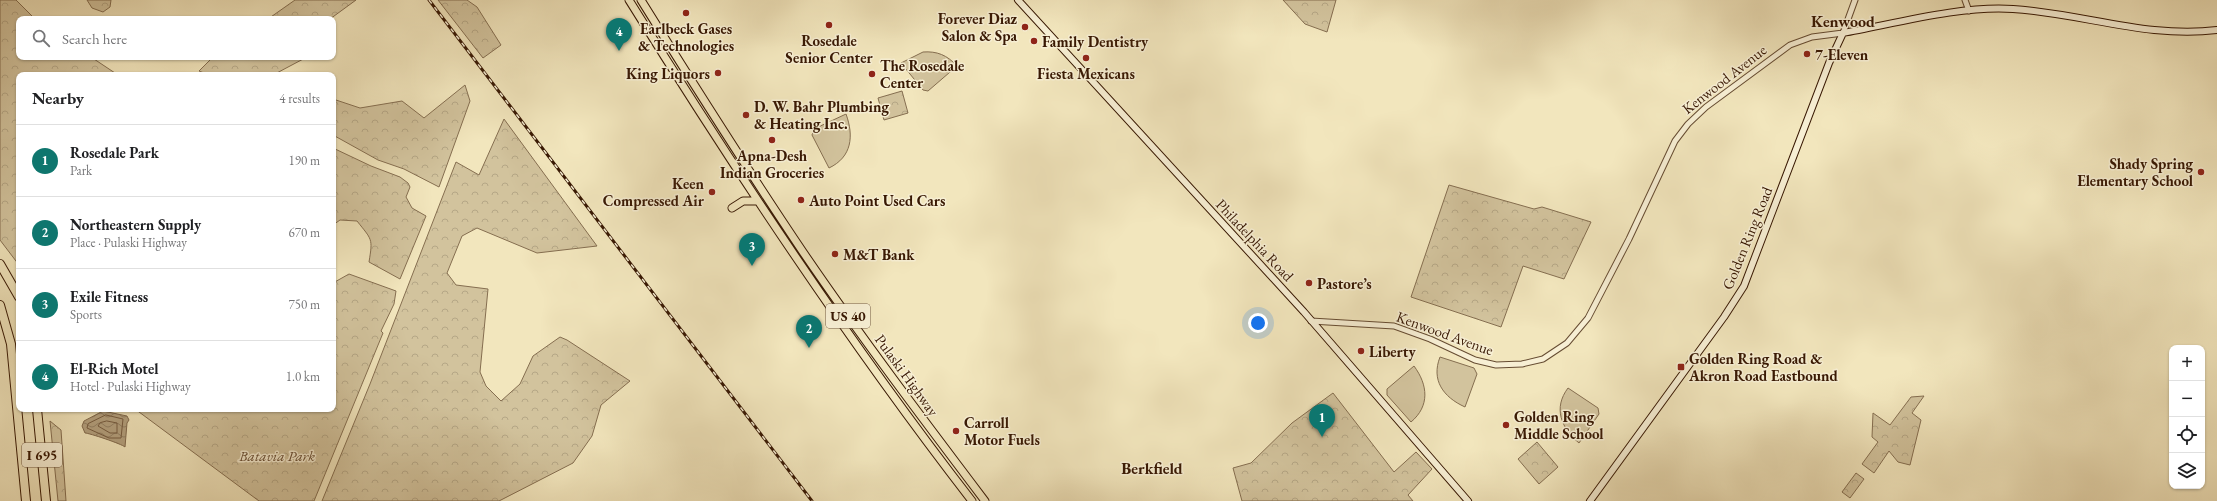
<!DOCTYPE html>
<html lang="en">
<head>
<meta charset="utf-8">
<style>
  :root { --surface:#fff; --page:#f6f6f6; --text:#202124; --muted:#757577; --line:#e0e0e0; --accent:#0f766e }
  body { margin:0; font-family:"EB Garamond",serif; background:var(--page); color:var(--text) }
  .controls { position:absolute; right:12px; bottom:12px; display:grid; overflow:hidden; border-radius:8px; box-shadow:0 1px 3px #0004 }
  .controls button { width:36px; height:36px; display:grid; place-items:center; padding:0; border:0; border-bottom:1px solid var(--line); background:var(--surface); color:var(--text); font:20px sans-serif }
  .you { position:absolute; left:1258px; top:323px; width:14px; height:14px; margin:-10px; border:3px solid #fff; border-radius:50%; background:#1a73e8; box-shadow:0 0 0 6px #1a73e833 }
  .badge { display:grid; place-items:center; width:26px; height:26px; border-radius:50%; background:var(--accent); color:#fff; font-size:13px; font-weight:700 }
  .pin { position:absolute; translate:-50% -33px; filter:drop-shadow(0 1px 2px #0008) }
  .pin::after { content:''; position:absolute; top:21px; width:14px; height:12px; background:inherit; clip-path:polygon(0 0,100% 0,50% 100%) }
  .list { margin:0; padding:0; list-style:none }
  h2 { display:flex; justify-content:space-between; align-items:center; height:52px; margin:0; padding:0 16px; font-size:17px }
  h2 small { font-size:13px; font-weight:400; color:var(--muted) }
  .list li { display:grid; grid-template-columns:26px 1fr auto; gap:12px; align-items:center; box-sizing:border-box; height:72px; padding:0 16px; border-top:1px solid var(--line) }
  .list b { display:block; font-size:15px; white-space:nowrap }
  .list p { margin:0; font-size:13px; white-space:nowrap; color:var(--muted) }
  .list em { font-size:13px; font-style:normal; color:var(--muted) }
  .icon { flex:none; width:22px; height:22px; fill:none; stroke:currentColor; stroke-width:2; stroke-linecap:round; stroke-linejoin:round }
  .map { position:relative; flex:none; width:2217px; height:501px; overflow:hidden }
  .search { position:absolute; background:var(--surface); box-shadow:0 1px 3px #0004; left:16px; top:16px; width:320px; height:44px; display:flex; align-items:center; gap:10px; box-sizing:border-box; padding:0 14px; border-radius:8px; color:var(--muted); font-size:15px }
  .panel { position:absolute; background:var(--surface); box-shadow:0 1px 3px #0004; left:16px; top:72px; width:320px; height:340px; border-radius:8px }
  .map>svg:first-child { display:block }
</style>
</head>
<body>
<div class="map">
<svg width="2217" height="501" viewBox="0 0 2217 501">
  <defs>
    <pattern id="forest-crowns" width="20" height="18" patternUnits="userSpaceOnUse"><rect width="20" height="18" fill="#d2c39d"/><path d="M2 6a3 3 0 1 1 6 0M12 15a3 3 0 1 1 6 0" fill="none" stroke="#b5a786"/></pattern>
    <pattern id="water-waves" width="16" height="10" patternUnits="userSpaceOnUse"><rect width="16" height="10" fill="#b3a07e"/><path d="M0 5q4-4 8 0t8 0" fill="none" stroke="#938165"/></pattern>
  </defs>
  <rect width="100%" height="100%" fill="#f2e6bd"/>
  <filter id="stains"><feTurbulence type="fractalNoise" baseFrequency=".005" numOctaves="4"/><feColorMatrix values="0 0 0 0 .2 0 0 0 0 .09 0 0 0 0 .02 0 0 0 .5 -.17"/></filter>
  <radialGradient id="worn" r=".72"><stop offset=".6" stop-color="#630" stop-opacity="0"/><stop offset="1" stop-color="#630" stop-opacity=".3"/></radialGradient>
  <!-- forest -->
  <path fill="url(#forest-crowns)" stroke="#856e50" d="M0,0H16L35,19H19V57H91L118,75H19V265L0,240Z
    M87,0H111L110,7L103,12L92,8Z
    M295,0H356L330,19H268Z
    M438,0H467L477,7L501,45L483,58Z
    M1283,0H1336L1327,32L1305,24Z
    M213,57H307L273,75H209L199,71Z
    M465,85L470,101L439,187L404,169L378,160L333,135V99L360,108L402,101L424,118Z
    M902,91L908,113L884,120L878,98Z
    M504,119L597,246L537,253L477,228L462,236L447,273L456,285L488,289L480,372L486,386L501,401L520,384L533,356L560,337L567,340L630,381L601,405L592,436L573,463L499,501H322L370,384L456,162L479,175Z
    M333,148L371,166L400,177L408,183L410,187L406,197L412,208L426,216L400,279L369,262C373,238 372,240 357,221L340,220L333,225Z
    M1449,185L1534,209L1542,207L1591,222L1564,279L1523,266L1501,327L1411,297Z
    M349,274L396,291L394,304L381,331L383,333L314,501H259L135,409H333V283Z
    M1333,393L1394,472L1416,452L1432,469L1408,495L1413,501H1242L1233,468L1251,463L1292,423Z
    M1924,396L1912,413L1921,420L1910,465L1898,462L1889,451L1874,473L1862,464L1878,442L1872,437L1873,413L1890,425L1911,397Z
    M50,421L61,430L66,501H58Z
    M1537,442L1558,467L1539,484L1518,459Z
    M1856,473L1864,479L1850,498L1842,492Z"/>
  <!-- pitch -->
  <path fill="#d2c39d" stroke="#856e50" d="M923,52C937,51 947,55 957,66L928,91L923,90L901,63Z
    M846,114C854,136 852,157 829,168L812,135L814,129Z
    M1440,357L1474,368L1477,374L1465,407C1443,397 1431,380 1440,357Z
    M1414,366C1428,385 1430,406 1411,422L1387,395V389Z
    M1568,388L1598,408L1599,414L1579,443C1561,428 1553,408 1568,388Z"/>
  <!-- water -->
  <path fill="url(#water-waves)" stroke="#826a4d" d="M103,411L127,416L129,420L127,423L125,447C122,444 89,433 85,433L82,426L84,421Z"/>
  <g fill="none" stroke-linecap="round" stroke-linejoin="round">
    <!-- shore -->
    <path stroke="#765c40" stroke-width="1" d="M106,415L123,419L121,438H109L87,428L88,424Z
      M107,421L117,423V433H110L98,426L100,423Z"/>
    <defs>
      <path id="tertiary" d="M1965,0L1969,11
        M1311,321L1394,326L1430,339L1475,360L1496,365L1522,364L1543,359L1567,343L1588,318L1629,239L1675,141L1688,124L1706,107L1790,45L1812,37L1843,33L1855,0"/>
      <path id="secondary" d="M1018,0L1304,312L1468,501
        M1590,501L1724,317L1744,286L1829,63L1843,33C1893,24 1963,5 2013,9C2081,13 2149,39 2217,30"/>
      <path id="trunk" d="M629,0C736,172 848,341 972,501
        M641,0C694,85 747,169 803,252C861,337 923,419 985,501
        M732,208L743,201H757"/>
      <path id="motorway" d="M0,264L19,297
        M0,305L11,344L26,501
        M37,409L46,501"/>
    </defs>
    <!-- tertiary casing -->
    <use href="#tertiary" stroke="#664c32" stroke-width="7"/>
    <!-- secondary casing -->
    <use href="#secondary" stroke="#381803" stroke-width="8"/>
    <!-- trunk casing -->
    <use href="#trunk" stroke="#381803" stroke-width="9"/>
    <!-- motorway casing -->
    <use href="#motorway" stroke="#381803" stroke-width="10"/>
    <!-- tertiary -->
    <use href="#tertiary" stroke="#f7efd4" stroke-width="5"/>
    <!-- secondary -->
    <use href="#secondary" stroke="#f7efd4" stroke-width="6"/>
    <!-- trunk -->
    <use href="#trunk" stroke="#f2e6bd" stroke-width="7"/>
    <!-- motorway -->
    <use href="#motorway" stroke="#f2e6bd" stroke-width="8"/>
    <defs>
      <path id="rail" d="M429,0L812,501"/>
    </defs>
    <!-- rail casing -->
    <use href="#rail" stroke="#381803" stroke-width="3"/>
    <!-- rail -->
    <use href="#rail" stroke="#f7efd4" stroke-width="1.5" stroke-dasharray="4.5" stroke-linecap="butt"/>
  </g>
  <!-- markers -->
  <g fill="#8f2418" stroke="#f7efd4" stroke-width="1.5">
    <circle cx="686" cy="13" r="4"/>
    <circle cx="829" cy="25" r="4"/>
    <circle cx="1025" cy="27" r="4"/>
    <circle cx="1034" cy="41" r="4"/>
    <circle cx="1807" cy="54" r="4"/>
    <circle cx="1086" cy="58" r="4"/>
    <circle cx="718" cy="73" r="4"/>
    <circle cx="872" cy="74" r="4"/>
    <circle cx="746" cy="115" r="4"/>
    <circle cx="772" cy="140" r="4"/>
    <circle cx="2201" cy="172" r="4"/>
    <circle cx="712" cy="192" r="4"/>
    <circle cx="801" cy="200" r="4"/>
    <circle cx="835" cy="254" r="4"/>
    <circle cx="1309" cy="283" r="4"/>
    <circle cx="1361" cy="351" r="4"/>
    <rect x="1677" y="363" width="8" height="8" rx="2"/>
    <circle cx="1506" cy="425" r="4"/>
    <circle cx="956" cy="431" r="4"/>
  </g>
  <g text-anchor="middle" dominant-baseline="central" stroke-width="3" stroke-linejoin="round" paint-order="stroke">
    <!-- shield labels -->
    <g fill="#f7efd4" stroke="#715842" stroke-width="1">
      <rect x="826" y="304" width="44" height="24" rx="3"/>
      <rect x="22" y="443" width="40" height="24" rx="3"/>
    </g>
    <g font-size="14" font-weight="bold" fill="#381803">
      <text x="848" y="316">US 40</text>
      <text x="42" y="455">I 695</text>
    </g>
    <!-- poi labels -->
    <g font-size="15" font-weight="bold" fill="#381803" stroke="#f7efd4" text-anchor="start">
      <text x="1017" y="18" text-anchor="end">Forever Diaz<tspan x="1017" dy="17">Salon &amp; Spa</tspan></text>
      <text x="686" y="28" text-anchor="middle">Earlbeck Gases<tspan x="686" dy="17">&amp; Technologies</tspan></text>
      <text x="829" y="40" text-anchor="middle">Rosedale<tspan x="829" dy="17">Senior Center</tspan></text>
      <text x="1042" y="41">Family Dentistry</text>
      <text x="1815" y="54">7-Eleven</text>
      <text x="880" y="65">The Rosedale<tspan x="880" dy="17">Center</tspan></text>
      <text x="710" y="73" text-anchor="end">King Liquors</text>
      <text x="1086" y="73" text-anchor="middle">Fiesta Mexicans</text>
      <text x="754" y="106">D. W. Bahr Plumbing<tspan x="754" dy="17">&amp; Heating Inc.</tspan></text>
      <text x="772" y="155" text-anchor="middle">Apna-Desh<tspan x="772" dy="17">Indian Groceries</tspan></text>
      <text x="2193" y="163" text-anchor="end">Shady Spring<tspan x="2193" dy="17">Elementary School</tspan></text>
      <text x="704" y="183" text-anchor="end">Keen<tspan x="704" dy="17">Compressed Air</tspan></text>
      <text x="809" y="200">Auto Point Used Cars</text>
      <text x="843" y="254">M&amp;T Bank</text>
      <text x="1317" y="283">Pastore’s</text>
      <text x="1369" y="351">Liberty</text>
      <text x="1689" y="358">Golden Ring Road &amp;<tspan x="1689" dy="17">Akron Road Eastbound</tspan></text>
      <text x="1514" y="416">Golden Ring<tspan x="1514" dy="17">Middle School</tspan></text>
      <text x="964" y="422">Carroll<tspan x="964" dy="17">Motor Fuels</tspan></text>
    </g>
    <!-- street labels -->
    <g font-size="15" fill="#381803" stroke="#f7efd4">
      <text transform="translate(1724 79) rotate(-38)">Kenwood Avenue</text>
      <text transform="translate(1747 238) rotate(-68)">Golden Ring Road</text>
      <text transform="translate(1255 240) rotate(47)">Philadelphia Road</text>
      <text transform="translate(1445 333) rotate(20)">Kenwood Avenue</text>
      <text transform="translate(907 375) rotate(54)">Pulaski Highway</text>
    </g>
    <!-- park labels -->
    <g font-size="15" font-style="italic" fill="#664b31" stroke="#f7efd4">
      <text x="277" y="455">Batavia Park</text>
    </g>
    <!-- neighbourhood labels -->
    <g font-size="16" font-weight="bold" fill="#381803" stroke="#f7efd4">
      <text x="1843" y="21">Kenwood</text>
      <text x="1152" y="468">Berkfield</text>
    </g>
  </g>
  <rect width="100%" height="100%" filter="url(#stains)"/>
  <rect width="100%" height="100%" fill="url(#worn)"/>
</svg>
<div class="controls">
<button>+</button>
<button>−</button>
<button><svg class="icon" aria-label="locate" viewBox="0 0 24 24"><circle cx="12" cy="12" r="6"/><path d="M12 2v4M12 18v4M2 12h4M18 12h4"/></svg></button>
<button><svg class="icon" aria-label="layers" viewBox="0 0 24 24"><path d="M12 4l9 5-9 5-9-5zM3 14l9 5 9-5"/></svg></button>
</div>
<div class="you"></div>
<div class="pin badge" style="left:1322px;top:437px">1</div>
<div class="pin badge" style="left:809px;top:348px">2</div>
<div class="pin badge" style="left:752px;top:266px">3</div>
<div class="pin badge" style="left:619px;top:51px">4</div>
<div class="search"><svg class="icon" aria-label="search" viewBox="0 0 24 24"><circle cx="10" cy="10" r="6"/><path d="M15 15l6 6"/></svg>Search here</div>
<section class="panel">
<h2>Nearby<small>4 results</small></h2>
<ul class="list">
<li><span class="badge">1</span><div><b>Rosedale Park</b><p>Park</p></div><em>190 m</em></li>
<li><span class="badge">2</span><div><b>Northeastern Supply</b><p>Place · Pulaski Highway</p></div><em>670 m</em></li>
<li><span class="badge">3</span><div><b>Exile Fitness</b><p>Sports</p></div><em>750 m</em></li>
<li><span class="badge">4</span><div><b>El-Rich Motel</b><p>Hotel · Pulaski Highway</p></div><em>1.0 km</em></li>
</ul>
</section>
</div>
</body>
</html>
